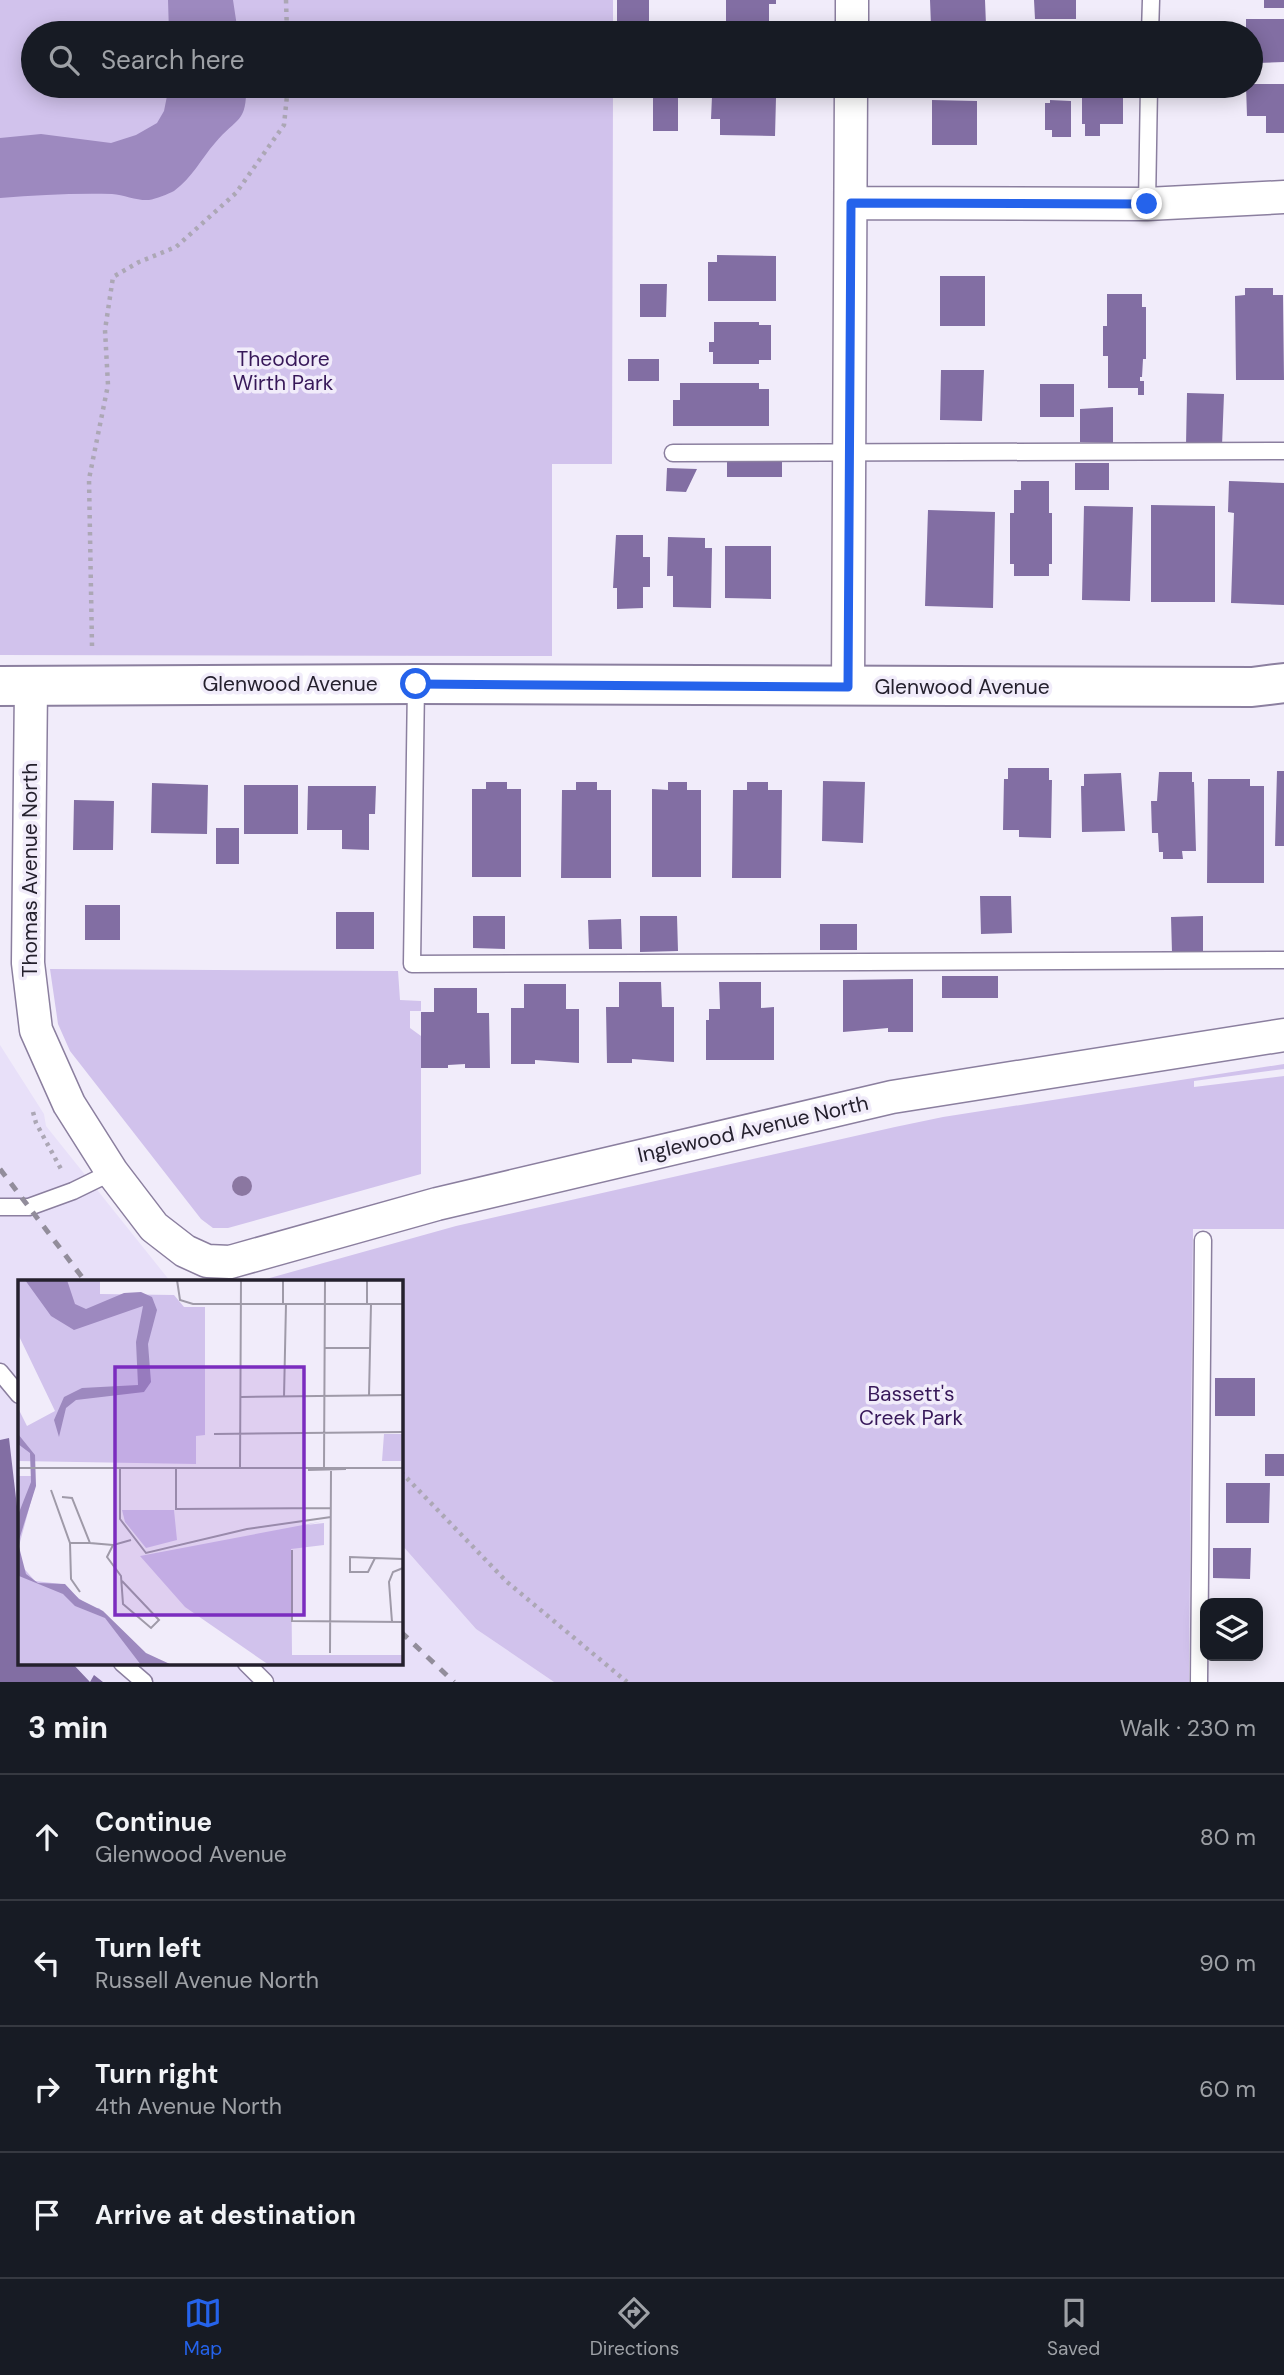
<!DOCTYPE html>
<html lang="en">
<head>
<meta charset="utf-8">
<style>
  :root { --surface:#171b24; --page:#20242c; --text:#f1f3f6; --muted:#9ea1a6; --line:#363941; --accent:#2563eb }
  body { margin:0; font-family:"DM Sans",sans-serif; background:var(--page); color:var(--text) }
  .controls { position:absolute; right:21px; bottom:21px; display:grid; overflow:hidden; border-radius:14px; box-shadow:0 4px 18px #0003 }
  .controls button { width:63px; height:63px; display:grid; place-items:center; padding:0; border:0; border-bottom:2px solid var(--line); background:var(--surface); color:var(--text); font:35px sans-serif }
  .stop { position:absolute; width:21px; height:21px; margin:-16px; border:5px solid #2563eb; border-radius:50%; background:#fff }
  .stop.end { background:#2563eb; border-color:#fff; box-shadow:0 2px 7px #0008 }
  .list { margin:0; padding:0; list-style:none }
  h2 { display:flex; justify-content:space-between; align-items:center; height:91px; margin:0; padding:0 28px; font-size:30px }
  h2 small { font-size:23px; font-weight:400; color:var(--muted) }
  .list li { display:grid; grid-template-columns:46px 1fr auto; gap:21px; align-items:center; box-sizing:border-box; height:126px; padding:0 28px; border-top:2px solid var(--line) }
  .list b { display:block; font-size:26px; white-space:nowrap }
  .list p { margin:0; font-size:23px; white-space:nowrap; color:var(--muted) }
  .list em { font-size:23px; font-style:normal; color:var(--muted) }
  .icon { flex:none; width:38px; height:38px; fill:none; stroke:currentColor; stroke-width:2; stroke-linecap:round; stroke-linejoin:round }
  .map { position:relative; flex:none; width:1284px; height:1682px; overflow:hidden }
  .search { position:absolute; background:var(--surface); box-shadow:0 4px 18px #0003; left:21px; right:21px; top:21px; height:77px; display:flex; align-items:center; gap:18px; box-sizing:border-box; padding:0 24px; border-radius:38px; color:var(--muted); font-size:26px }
  .sheet { height:595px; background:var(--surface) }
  nav { display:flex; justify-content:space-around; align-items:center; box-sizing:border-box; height:98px; border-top:2px solid var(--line); background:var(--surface); font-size:19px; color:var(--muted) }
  nav a { display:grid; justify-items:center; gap:4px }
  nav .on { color:var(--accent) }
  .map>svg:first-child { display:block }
</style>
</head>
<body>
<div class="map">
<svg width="1284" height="1682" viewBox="0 0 1284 1682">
  <rect width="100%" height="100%" fill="#f1ecfa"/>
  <!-- built -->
  <path fill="#e8e0f9" d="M0,1045L44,1114L46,1126L170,1281H19V1663H401V1544L476,1629L554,1682H0Z"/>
  <!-- green -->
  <path fill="#d1c2ec" d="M0,0H613V33H33V86H613L612,464H552V656L0,655Z
    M50,969L398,971L400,1000L421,1001V1011H410V1028L421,1036V1174L228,1228H213L201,1219L70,1051L58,1024Z
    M1284,1064V1069L1194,1081V1087L1284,1076V1229H1193L1189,1682H554L476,1629L401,1544V1281H259L456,1226L895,1127L943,1117Z"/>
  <!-- water -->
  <path fill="#9d89bf" d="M168,0H233L238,33H169Z
    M169,86H246C247,123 237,117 215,143C201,159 192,178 174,191C168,194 156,199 149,200C138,201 124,195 112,194C74,193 38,195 0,198V138L41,134L111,143L136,135L157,123L164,111Z"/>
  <!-- building -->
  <path fill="#826ea3" d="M617,0H649V29L617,28Z
    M726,0H776V4H769V23H726Z
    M930,0H985L986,25L931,26Z
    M1034,0H1076V19H1035Z
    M1264,0H1284V8H1264Z
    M1246,19H1284V62L1257,63V57H1251V33H1246Z
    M1172,22H1202V33H1172Z
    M1251,84H1284V133H1266V116H1247L1246,86Z
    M1004,86H1049V96H1007V90H1004Z
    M1082,86H1123V124H1100V136H1085V124H1082Z
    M712,96L776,98L775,136L720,135V119H711Z
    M653,98H678V131H653Z
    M932,100L977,101V145H932Z
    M1050,100L1071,101V137H1052V130H1045V103H1050Z
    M717,255L776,256V301H708V262H717Z
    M940,276H985V326H940Z
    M640,284H667L666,317H640Z
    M1245,288H1273V295H1283L1284,380H1236L1235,296L1245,295Z
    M1107,294H1142V307H1146V359H1143L1142,377H1140V381H1144V395H1138V388H1108V356H1103V326H1107Z
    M714,322H759V325H771V360H759V364H713V352H709V342H714Z
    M628,359H659V381H628Z
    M941,370H984L982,421L940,420Z
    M680,383H759V389H769V426H673V400H680Z
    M1040,384H1074V417H1040Z
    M1187,393L1224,394L1222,446L1186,445Z
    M1113,407V443L1080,442V409Z
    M727,461H782V477H727Z
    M1075,463H1109V490H1075Z
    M667,468L697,469L686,492L666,491Z
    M1021,481H1049V513H1052V564H1049V576H1014V564H1010V513H1014V490H1021Z
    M1229,481L1284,483V605L1231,603L1234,513L1228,512Z
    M1151,505L1215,506V602H1151Z
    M1084,506L1133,507L1130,601L1082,600Z
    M928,510L995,512L993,608L925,606Z
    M616,535H643V557H650V587H643V608L617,609V588H613Z
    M668,537L705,538V548H712L711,608L673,607V576H667Z
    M725,546H771V599L725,598Z
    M1008,768H1049V780H1052L1051,838L1019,837V830H1003L1004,779H1008Z
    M1277,771H1284V846H1275Z
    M1159,772H1192V782H1194L1196,851H1182L1183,859H1163V852H1159L1158,833H1152L1151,801H1157Z
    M1121,773L1125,831L1082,832L1081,786H1084V774Z
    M1208,779H1250V786H1264V883H1207Z
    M823,781L865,782L863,843L822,841Z
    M486,782H507V789H521V877H472V789H486Z
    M576,782H597V790H611V878H561L562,790H576Z
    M668,782H687V790H701V877H652V789L668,790Z
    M747,782H768V790H782L781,878H732L733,790H747Z
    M152,783L208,785L207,834L151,833Z
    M244,785H298V834H244Z
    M308,786H376L375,814H369V850L342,849V830H307Z
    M74,800L114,801L113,850H73Z
    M216,828H239V864H216Z
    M980,896H1011L1012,933L981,934Z
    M85,905H120V940H85Z
    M336,912H374V949H336Z
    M473,916H505V949L473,948Z
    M640,916H677L678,951L640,952Z
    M1203,916V952L1172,953L1171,917Z
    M621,919L622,949H589L588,920Z
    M820,924H857V950H820Z
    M942,976H998V998H942Z
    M913,979V1032H888V1028L843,1032V980Z
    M619,982H661L662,1007H674V1062L632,1059V1063H607L606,1007H619Z
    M719,982H761V1008L774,1007V1060H706V1020H709V1009H720Z
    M524,984H566V1009H579V1063L535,1060V1064H511V1008H524Z
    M434,988H477V1013H489L490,1068H465V1064L448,1065V1068H421V1012H434Z
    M1215,1378H1255V1416H1215Z
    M9,1438L19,1524V1663H72L90,1682L94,1675L103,1682H0V1440Z
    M1265,1454H1284V1476H1265Z
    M1226,1483H1270L1269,1523H1226Z
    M1213,1548H1251L1250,1579L1213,1578Z"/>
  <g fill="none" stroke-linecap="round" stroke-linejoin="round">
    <defs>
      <path id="service" d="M1150,33L1151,0
        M1147,204L1149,86
        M673,453L1284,451
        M416,684L412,964L1284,960
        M0,1207H29L73,1191L112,1172
        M0,1372L19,1395
        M122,1663L144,1682
        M246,1663L265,1682
        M1199,1682L1203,1240"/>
      <path id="minor" d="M852,33V0
        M851,203L1147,204L1284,197
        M31,686L28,963L36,1030L69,1104L112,1172L154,1227L185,1251L207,1261L230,1262L437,1204L892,1097L1284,1035
        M848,687L851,86"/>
      <path id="tertiary" d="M0,686L416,684L1252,687L1284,683"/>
    </defs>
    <!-- service casing -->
    <use href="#service" stroke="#8b7f9f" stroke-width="19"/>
    <!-- minor casing -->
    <use href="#minor" stroke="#8b7f9f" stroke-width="35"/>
    <!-- tertiary casing -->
    <use href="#tertiary" stroke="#8b7f9f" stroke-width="42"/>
    <!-- path -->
    <path stroke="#aca7b5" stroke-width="4.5" stroke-dasharray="3.5 5" stroke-linecap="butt" d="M286,0L287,33
      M92,646L89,479L108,385L105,330L113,277L139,262L176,247L236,193L284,125L288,86
      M33,1112L36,1123L61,1169
      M401,1472L507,1582L627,1682"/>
    <!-- service -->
    <use href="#service" stroke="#fff" stroke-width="16"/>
    <!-- minor -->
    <use href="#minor" stroke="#fff" stroke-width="32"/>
    <!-- tertiary -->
    <use href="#tertiary" stroke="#fff" stroke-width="38"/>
    <!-- rail -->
    <path stroke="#928d9b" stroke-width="5" stroke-dasharray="9 9" stroke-linecap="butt" d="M0,1169L85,1281
      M401,1632L454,1682"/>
  </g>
  <!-- trees -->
  <circle fill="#8b77a1" cx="242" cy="1186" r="10"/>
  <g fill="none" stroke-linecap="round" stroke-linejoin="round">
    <!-- route -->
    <path stroke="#2563eb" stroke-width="9" d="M416,684L848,687L851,203L1147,204"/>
  </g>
  <g text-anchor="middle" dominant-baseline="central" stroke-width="7" stroke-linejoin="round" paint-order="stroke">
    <!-- park labels -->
    <g font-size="21" fill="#371859" stroke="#f1ecfa">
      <text x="283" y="359">Theodore<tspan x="283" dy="24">Wirth Park</tspan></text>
      <text x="911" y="1394">Bassett's<tspan x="911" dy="24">Creek Park</tspan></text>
    </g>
    <!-- street labels -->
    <g font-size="21" fill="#24202d" stroke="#f1ecfa">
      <text x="290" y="684">Glenwood Avenue</text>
      <text x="962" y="687">Glenwood Avenue</text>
      <text transform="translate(30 870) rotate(-90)">Thomas Avenue North</text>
      <text transform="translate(753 1129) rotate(-13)">Inglewood Avenue North</text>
    </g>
  </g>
  <!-- overview -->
  <g transform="translate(18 1280)">
    <rect width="385" height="385" fill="#f1ecfa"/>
    <path d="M0,0H82V14L156,15L166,27H187V155L178,156V184L0,181V128L9,146L37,131L0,54ZM366,154H384L383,181H364ZM0,196H16L17,206L1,266L2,284L17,301L43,304L73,328H81L131,377L150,385H0ZM104,230H156L159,260L128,268L107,242ZM306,241L288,245L306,243V265L273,269L274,375H384V385H251L167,327L122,276Z" fill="#d1c2ec"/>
    <path d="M7,0H49L57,24L68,29L106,13L123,12L134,17L139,30L130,64L133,102L126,112L58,120L48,128L41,157L36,140L46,117L64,108L120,105L118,62L125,26L56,50L33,36ZM0,154L17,175L18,206L0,263L8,294L20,303L47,304L61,319L85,331L128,373L154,385H123L87,338L57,326L45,314L1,296L0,292V235L13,202L12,173L0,164Z" fill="#9d89bf"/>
    <path fill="none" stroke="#9f9aa8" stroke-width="2" d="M159,0L162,20L175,24H385M265,24V0M349,24V0M306,68H352M351,115L353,24M223,117L385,115M266,117L268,24M196,154L385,152M306,187L307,0M0,188H385M102,188V239L128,273L229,249L313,237M158,188V229L313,228M222,188L223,0M290,190L328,189M33,210L52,263H72M44,217L54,218L72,263L95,265M52,263L53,299L62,312M274,270V341L385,342M357,278L350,292H332V277L357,278L385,279M104,301L141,340L133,348L105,324L103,296L89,277L95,265L113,260M374,342L371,302L375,292L385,288M312,373L313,191"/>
    <path fill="#7b2cbf" fill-opacity="0.15" stroke="#7b2cbf" stroke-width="3.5" d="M97,87H286V335H97Z"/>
    <rect width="385" height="385" fill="none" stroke="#24202d" stroke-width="3.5"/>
  </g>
</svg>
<div class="controls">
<button><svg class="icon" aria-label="layers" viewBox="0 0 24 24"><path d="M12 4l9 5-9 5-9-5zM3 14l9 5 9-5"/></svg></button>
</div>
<div class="stop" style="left:416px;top:684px"></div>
<div class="stop end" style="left:1147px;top:204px"></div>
<div class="search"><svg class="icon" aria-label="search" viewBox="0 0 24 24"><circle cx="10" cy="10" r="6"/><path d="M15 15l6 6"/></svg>Search here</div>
</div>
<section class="sheet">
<h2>3 min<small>Walk · 230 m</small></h2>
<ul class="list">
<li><svg class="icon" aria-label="ahead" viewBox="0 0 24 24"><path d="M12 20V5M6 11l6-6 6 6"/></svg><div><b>Continue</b><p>Glenwood Avenue</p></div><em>80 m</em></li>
<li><svg class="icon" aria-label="left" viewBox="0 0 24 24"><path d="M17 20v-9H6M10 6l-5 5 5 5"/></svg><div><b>Turn left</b><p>Russell Avenue North</p></div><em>90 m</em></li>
<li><svg class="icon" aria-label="right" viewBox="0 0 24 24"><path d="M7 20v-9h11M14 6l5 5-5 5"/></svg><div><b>Turn right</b><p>4th Avenue North</p></div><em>60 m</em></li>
<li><svg class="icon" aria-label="arrive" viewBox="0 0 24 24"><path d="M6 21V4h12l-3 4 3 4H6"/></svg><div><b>Arrive at destination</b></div></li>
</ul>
</section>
<nav>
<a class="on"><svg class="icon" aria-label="map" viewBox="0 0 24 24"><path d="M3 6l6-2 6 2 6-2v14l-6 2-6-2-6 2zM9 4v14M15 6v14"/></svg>Map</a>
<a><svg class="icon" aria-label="directions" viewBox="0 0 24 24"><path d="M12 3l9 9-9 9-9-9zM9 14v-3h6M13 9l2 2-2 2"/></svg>Directions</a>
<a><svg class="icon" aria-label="saved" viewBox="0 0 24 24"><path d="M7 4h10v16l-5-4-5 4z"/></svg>Saved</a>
</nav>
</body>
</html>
